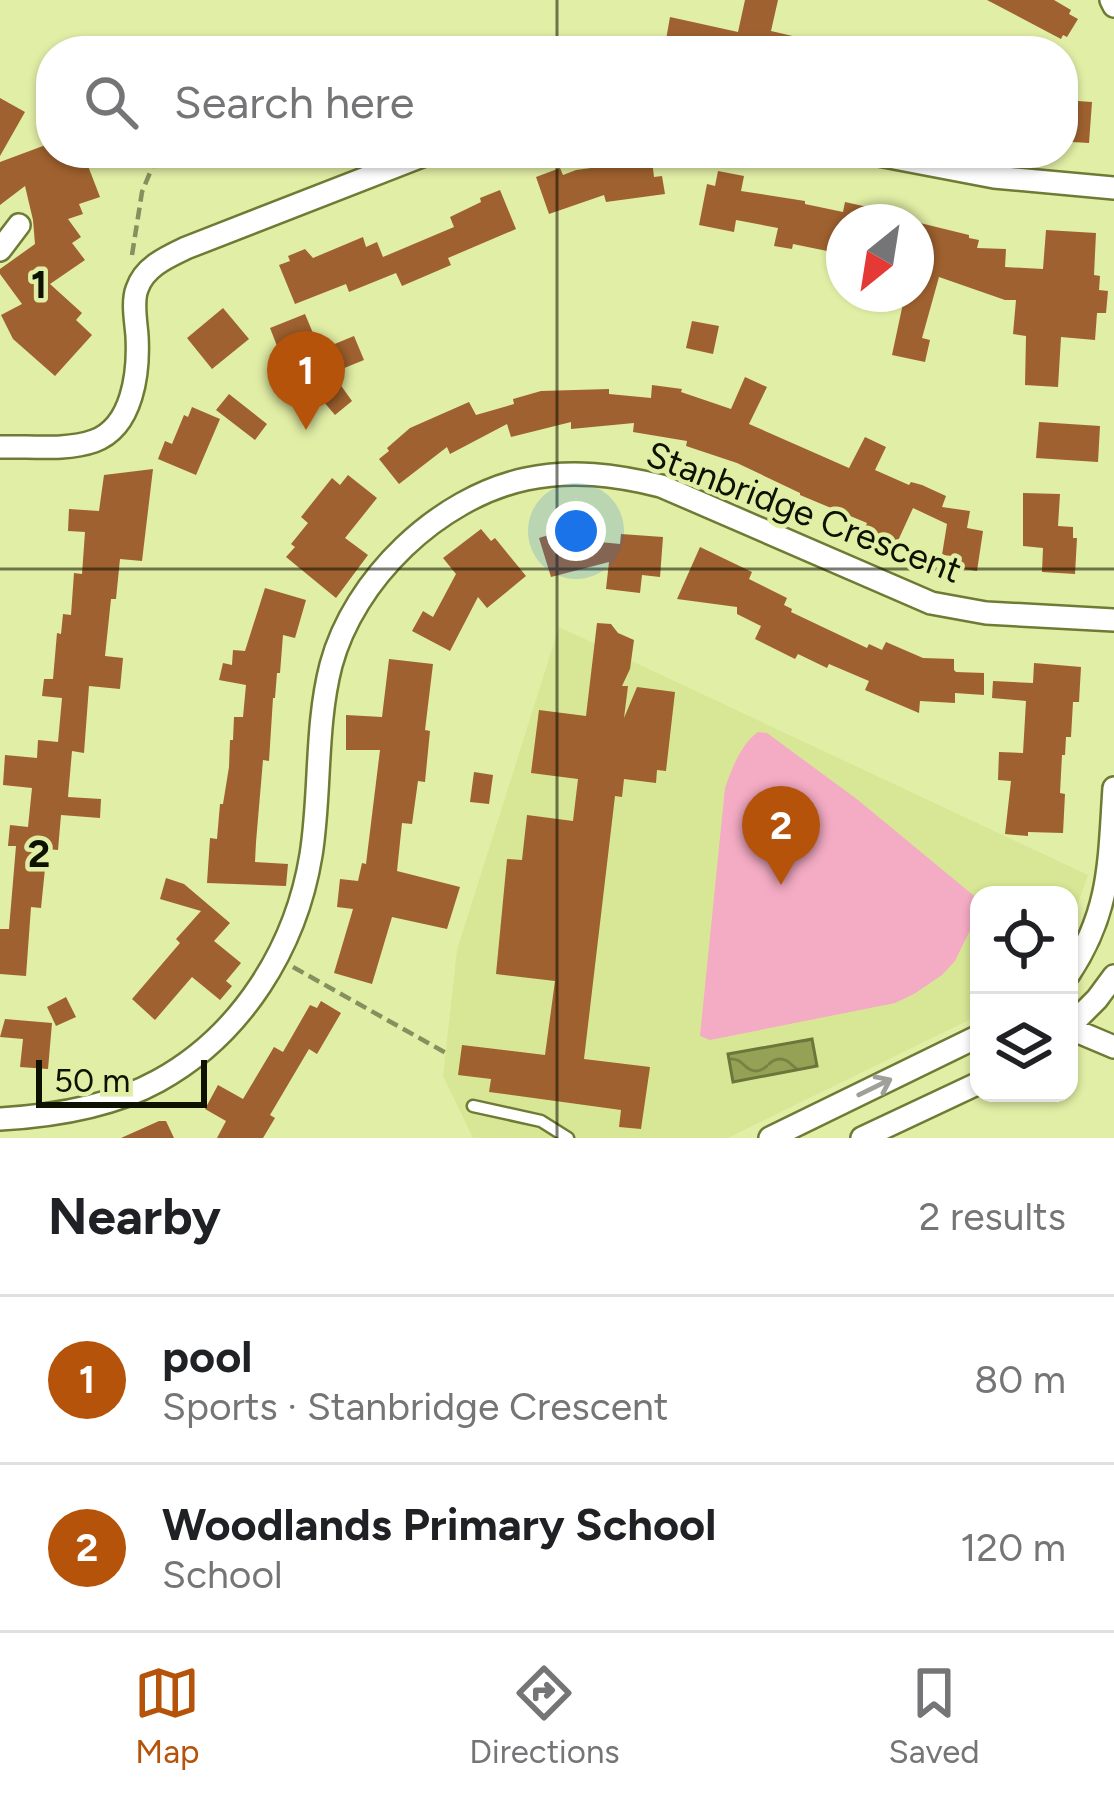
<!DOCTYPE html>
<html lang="en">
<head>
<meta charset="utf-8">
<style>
  :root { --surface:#fff; --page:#f2f2f2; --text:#202124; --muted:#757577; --line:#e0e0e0; --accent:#b45309 }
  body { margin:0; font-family:Figtree,sans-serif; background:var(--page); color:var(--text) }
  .controls { position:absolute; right:36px; bottom:36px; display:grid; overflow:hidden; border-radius:24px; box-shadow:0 3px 9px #0004 }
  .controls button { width:108px; height:108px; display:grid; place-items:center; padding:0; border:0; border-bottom:3px solid var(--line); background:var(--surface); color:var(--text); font:60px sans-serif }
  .compass { position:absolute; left:826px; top:204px; width:108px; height:108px; border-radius:50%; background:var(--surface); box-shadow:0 3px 9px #0004; rotate:210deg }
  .scale { position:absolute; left:36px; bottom:30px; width:171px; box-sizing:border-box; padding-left:12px; border:6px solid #0d1100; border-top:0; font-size:33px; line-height:42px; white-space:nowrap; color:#0d1100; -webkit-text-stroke:9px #e1eea5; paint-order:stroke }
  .you { position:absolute; left:576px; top:531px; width:42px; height:42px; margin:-30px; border:9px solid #fff; border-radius:50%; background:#1a73e8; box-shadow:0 0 0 18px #1a73e833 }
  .badge { display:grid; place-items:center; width:78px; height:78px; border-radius:50%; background:var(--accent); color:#fff; font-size:39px; font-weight:700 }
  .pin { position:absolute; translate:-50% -99px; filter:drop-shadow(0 3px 6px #0008) }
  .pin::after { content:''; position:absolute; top:63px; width:42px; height:36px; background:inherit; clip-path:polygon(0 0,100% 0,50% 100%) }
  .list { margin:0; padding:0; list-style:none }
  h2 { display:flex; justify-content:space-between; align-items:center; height:156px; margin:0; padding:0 48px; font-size:51px }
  h2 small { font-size:39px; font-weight:400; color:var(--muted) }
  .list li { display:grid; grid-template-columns:78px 1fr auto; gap:36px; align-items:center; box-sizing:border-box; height:168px; padding:0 48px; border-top:3px solid var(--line) }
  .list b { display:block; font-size:45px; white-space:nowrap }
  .list p { margin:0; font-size:39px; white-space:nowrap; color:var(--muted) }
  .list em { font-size:39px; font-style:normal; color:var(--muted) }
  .icon { flex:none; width:66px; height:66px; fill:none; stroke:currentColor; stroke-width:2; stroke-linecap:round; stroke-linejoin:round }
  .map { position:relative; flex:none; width:1114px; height:1138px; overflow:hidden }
  .search { position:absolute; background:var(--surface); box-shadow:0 3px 9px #0004; left:36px; right:36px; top:36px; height:132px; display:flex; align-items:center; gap:30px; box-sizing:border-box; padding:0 42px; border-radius:48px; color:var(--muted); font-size:45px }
  .sheet { height:492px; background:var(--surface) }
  nav { display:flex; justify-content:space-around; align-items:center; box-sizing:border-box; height:168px; border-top:3px solid var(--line); background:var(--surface); font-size:33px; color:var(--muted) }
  nav a { display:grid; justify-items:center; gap:6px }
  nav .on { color:var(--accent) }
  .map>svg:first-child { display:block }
</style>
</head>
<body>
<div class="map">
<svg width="1114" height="1138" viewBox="0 0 1114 1138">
  <defs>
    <pattern id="water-waves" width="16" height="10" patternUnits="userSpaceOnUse" patternTransform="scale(3)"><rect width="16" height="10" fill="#95a154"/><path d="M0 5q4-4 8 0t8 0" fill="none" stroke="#788243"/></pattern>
  </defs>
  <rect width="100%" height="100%" fill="#e1eea5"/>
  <!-- built -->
  <path fill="#d8e795" d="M559,627L1088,875L1073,917L1069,923V895H979V1015L728,1138H473L443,1076L457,950Z"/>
  <!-- garden -->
  <path fill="#f4abc4" d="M758,732L767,733L858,800L979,900L978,914L955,961L942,975L914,994L895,1003L710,1040L700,1036L725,788C732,768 741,744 758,732Z"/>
  <!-- water -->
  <path fill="url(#water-waves)" stroke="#6c763b" stroke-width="3" d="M812,1039L817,1066L733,1082L728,1054Z"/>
  <!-- building -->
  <path fill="#9f612f" d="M745,0H778L771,31L827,44L826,51H664L670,17L738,32Z
    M987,0H1054L1071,10L1069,14L1078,19L1067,37L1063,35L1061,39Z
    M0,98L25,112L0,156Z
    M1063,100L1092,102L1089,143L1072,142V134L1063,133Z
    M51,143V153H83L100,197L79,204L83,214L68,219L81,237L72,243L85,260L50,284L82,313L76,320L92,335L55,376L13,339L1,315L22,304L0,274V269L35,244L33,220L25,186L0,205V162Z
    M652,160L654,177L662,176L665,194L606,202L604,195L549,214L536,177L560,168L563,175L576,170Z
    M718,171L744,176L741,191L805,201V204L843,212L845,202L899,214L898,222H844V247L833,244L832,252L793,244L792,249L774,246L778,228L736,220L734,232L699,225L707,184L715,186Z
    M500,190L516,229L448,258L451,265L402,286L396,273L349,292L346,284L295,304L279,265L290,261L288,256L305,249L313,258L363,237L366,247L377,242L383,257L454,227L450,217L481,202L480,198Z
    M916,222L969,235V238L979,240L977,248L1006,249L1005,267L1043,269L1046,230L1096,233L1094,275L1100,276L1099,290L1108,291L1106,313H1097L1095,340L1061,337L1058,387L1025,385L1026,336L1013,334L1016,300H1005L939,277L922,338L930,340L925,362L892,355L905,294H916Z
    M223,308L249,339L212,369L187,338Z
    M305,314L320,350L354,336L364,360L332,373L352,401L335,415L317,394L297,350L293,345L279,351L270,328Z
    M692,321L719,326L713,354L686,348Z
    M745,377L767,387L749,424L849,468L865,437L886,447L875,470L909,485L911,482L922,485L946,496L942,507L970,511L967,528L983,531L977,571L951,567L952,556L942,555L947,524L913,508L896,545L865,528L867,523L800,495V493L737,463L686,446L687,441L633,432L634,423L571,429V422L511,437L507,424L450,454L447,447L399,484L379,459L389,451L387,448L410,428L469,402L476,415L514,404L513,399L541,391L609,389V394L651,398L652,385L682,389L681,392L731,409Z
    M229,394L267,424L255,440L216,410Z
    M192,407L220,419L196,475L158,459L165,441L172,444L184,415L188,417Z
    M1039,422L1100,426L1098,462L1036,458Z
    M153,469L142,561L120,559L116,599H111L105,656L123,658L120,689L89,686L84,753L72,751L68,797L101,799L100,818L61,815L58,850L47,849L41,908L31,907L26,976L0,974V929H9L16,846H8L10,825L28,827L32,788L3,785L5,755L37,758L38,740L58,742L62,698L42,696L44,679H53L57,633L61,634L63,614L71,615L74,573L82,574L85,532L68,531L69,509L99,511L104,475Z
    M348,475L377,498L345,538L368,555L336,598L286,557L295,547L291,544L308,523L301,517L332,478L340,485Z
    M1023,493L1060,494L1058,526L1073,527V538H1077L1075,574L1042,572L1043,548L1023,546Z
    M583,524L590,541L620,544L621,534L663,537L660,577L642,575L640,593L606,589L609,562L551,577L539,538Z
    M481,529L491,541L495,538L526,576L487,608L478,597L450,651L412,631L423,611L433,617L456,574L443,558Z
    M700,547L752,572L749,579L787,598L784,605L792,609L791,612L867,648L869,644L882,650L886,642L923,658L954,659V670L956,672L984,673V695L955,693V703L920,701L919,713L865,690L869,681L829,664L827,668L798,654L795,659L755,639L761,626L737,614V607L677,599Z
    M265,588L306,600L295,638L283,635L280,673H277L275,698H273L269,761L263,760L256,842L255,862L288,864L286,886L207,883L210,838L217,839L220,804H223L229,767L230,740H233L234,717H243L246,685L219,680L223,663L232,665L233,650L245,651Z
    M597,623L611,624L618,633L634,640L630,669L622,686H628L624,718L637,687L675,692L666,771L657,770L656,783L624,779L622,797L615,796L584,1059L650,1067L641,1129L619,1127L621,1110L489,1092L491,1079L458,1075L462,1045L545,1055L555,981L496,974L507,859L522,860L527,815L573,821L578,779L531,773L539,710L586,716Z
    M389,659L433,664L425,730L430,731L425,782L418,781L412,824L402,823L397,871L460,887L447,929L392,917L372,984L334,973L353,909L337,907L340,879L358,881L362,863L366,864L380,750H346V715L382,717Z
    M1034,663L1081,667L1079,702H1073L1071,737H1066L1065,755H1062L1060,793L1065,794L1063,833L1028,832V836L1005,834L1011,781L998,780L999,752L1023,753L1026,701L992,698L993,681L1033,683Z
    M474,772L493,775L489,804L470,802Z
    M166,878L184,884L230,923L214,941L241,963L226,981L232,986L220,1000L192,977L155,1020L132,999L180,943L176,939L201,911L160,899Z
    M66,997L76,1017L56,1026L47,1007Z
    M321,1001L341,1013L317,1054L309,1049L270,1115L275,1118L263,1138H217L226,1121L205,1109L218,1085L243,1099L274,1047L283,1052L310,1005L317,1008Z
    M5,1019L52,1023L48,1069L20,1067L23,1039L0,1037Z
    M159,1121H166L174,1138H121Z"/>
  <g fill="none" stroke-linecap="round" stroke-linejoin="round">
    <defs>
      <path id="service" d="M473,1106L541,1121L568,1138"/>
      <path id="minor" d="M1111,0L1114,6
        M868,153L994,177L1114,188
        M0,250L19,225
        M0,447C29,446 66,451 94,441C133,427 139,372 137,336C136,322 132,302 137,289C144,267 167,257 186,248L430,153
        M1069,974C1111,911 1109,861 1114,788
        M1069,1027L1097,999L1114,976
        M1069,1028L1114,1047
        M0,1119C53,1116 111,1107 158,1081C242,1035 296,947 311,855C321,793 315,727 331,665C354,579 438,498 526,479C572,469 616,475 661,486L931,603L986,613L1114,620
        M770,1138L979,1036
        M862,1138L979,1083"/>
    </defs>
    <!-- service casing -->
    <use href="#service" stroke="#6f7a34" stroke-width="15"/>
    <!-- minor casing -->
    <use href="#minor" stroke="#6f7a34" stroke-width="26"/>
    <!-- path -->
    <path stroke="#868f5e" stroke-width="4.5" stroke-dasharray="12 6" stroke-linecap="butt" d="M132,255L142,192L156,158
      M293,967L446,1053"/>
    <!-- service -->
    <use href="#service" stroke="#fff" stroke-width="10"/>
    <!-- minor -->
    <use href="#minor" stroke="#fff" stroke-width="21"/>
  </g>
  <!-- one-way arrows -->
  <defs><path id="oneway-shaft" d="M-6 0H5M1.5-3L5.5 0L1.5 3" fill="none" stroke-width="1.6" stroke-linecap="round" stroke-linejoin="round" transform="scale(3)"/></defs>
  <use stroke="#9ea099" href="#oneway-shaft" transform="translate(875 1087) rotate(-26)"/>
  <!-- grid -->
  <path fill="none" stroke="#0d1100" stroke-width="3" stroke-opacity="0.55" d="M557,0V51M557,153V1138M0,569H1114"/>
  <g text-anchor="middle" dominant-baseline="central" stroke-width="9" stroke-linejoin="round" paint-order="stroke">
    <!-- street labels -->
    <g font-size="36" fill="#0d1100" stroke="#e1eea5">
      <text transform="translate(804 512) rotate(21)">Stanbridge Crescent</text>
    </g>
  </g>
  <g font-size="39" text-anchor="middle" font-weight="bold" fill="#0d1100" stroke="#e1eea5" stroke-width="9" stroke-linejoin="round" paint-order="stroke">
    <text x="39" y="298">1</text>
    <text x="39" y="867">2</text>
  </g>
</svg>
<div class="controls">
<button><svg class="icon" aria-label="locate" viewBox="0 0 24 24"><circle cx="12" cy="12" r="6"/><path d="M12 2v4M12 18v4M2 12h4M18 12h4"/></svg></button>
<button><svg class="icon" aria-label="layers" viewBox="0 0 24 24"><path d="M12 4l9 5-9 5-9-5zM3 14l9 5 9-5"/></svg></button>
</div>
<svg class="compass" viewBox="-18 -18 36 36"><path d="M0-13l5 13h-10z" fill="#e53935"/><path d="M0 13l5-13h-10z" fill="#757577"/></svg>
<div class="scale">50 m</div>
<div class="you"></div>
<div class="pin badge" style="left:306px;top:430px">1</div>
<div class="pin badge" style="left:781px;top:885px">2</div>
<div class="search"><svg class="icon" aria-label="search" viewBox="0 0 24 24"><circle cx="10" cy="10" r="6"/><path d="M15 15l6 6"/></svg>Search here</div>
</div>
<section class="sheet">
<h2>Nearby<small>2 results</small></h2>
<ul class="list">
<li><span class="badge">1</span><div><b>pool</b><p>Sports · Stanbridge Crescent</p></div><em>80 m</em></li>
<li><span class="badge">2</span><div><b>Woodlands Primary School</b><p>School</p></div><em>120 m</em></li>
</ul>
</section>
<nav>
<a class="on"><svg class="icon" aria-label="map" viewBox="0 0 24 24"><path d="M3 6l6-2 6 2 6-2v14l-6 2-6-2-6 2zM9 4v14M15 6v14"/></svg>Map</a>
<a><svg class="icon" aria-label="directions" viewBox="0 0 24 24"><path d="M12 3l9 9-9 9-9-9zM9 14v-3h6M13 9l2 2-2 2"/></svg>Directions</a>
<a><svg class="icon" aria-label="saved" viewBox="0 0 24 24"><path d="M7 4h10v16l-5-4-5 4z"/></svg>Saved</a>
</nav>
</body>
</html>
